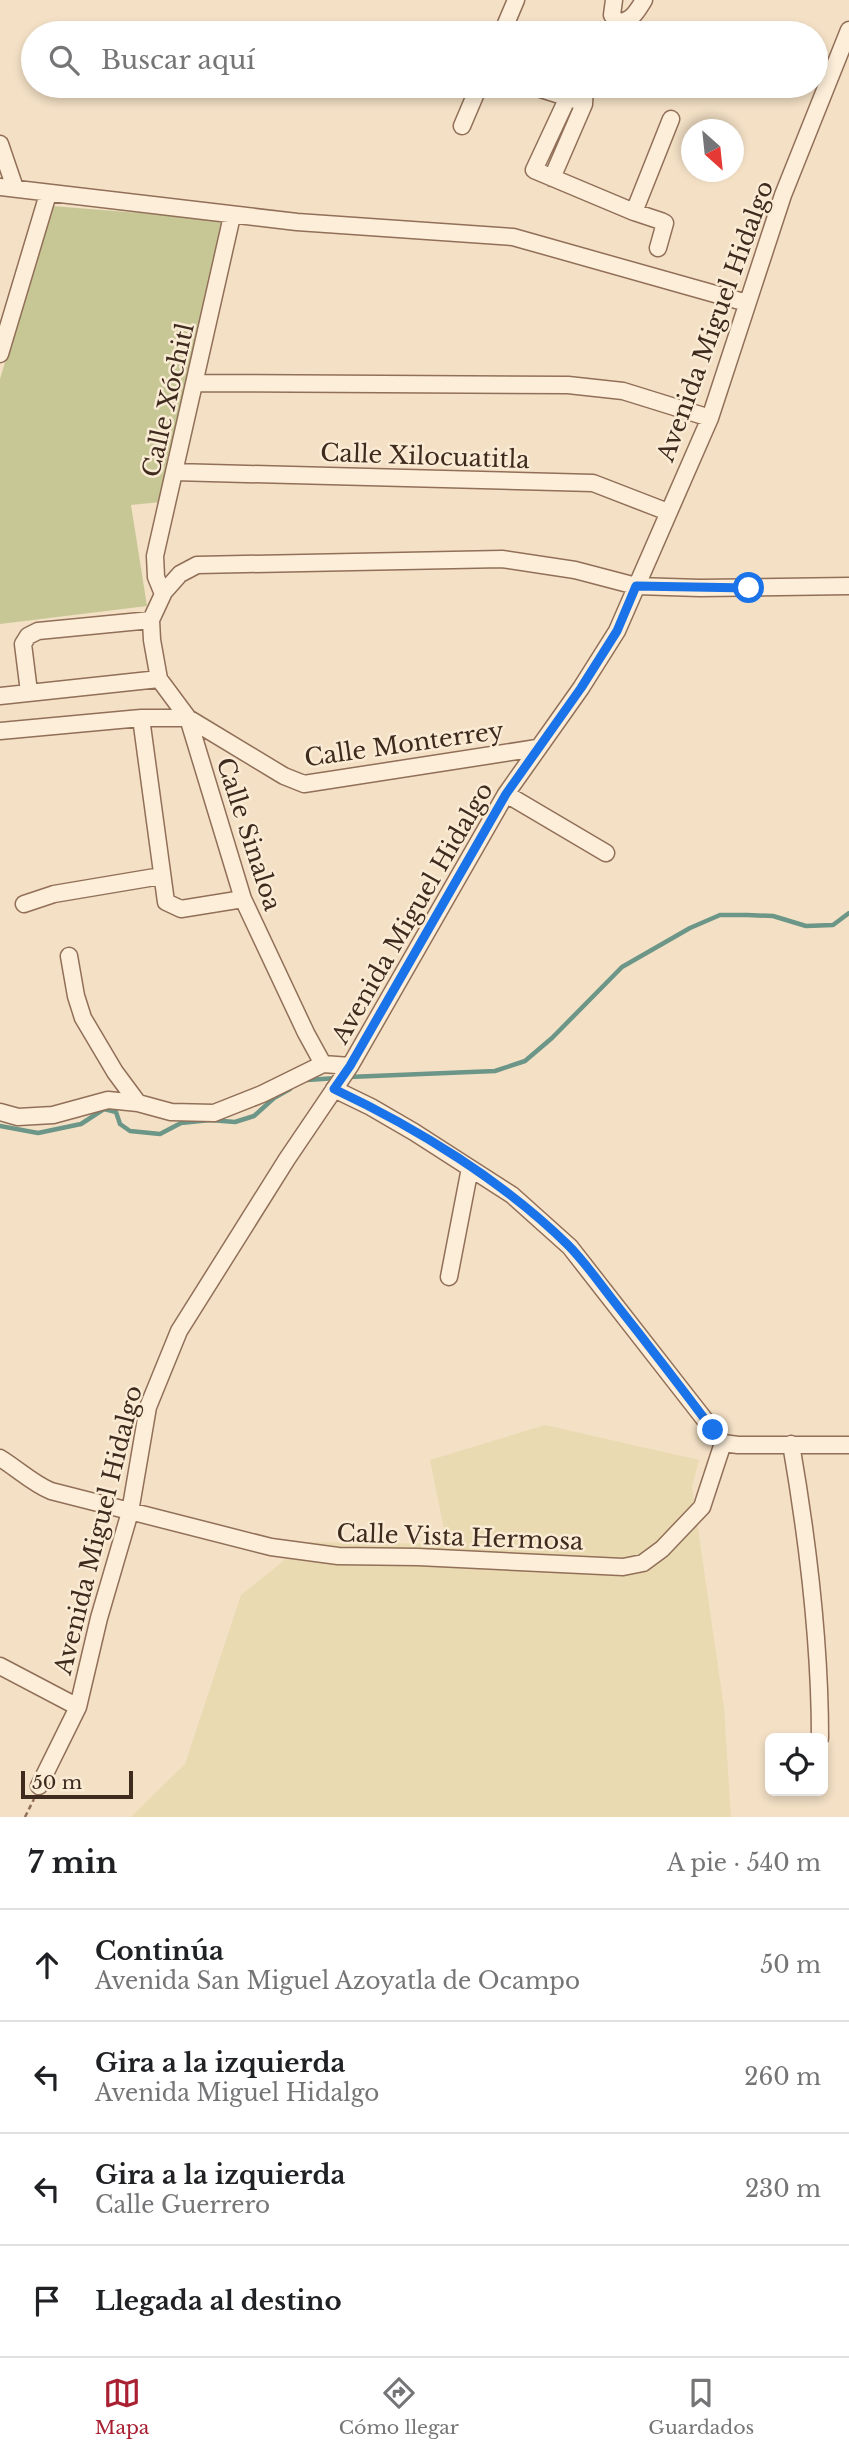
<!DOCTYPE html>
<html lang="es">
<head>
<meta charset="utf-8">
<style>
  :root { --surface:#fff; --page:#f6f6f6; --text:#202124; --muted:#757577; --line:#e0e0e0; --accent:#a82031 }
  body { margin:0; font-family:"Libre Baskerville",serif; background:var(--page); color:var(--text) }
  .controls { position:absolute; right:21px; bottom:21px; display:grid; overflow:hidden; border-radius:10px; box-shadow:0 4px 10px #0003 }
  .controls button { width:63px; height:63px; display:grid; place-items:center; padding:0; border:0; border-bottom:2px solid var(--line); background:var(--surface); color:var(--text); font:35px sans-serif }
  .compass { position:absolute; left:681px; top:119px; width:63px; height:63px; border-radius:50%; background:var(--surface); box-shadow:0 4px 10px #0003; rotate:153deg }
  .scale { position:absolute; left:21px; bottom:18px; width:112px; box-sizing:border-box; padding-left:7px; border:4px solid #3f2a1e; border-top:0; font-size:19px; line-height:24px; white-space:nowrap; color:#3f2a1e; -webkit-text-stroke:5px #faebd5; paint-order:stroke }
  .stop { position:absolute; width:21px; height:21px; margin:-16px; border:5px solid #1a73e8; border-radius:50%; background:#fff }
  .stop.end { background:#1a73e8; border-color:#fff; box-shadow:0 2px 7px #0008 }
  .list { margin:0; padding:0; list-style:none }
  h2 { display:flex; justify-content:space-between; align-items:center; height:91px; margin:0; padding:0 28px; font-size:30px }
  h2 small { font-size:23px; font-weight:400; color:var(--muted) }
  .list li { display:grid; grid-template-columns:46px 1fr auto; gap:21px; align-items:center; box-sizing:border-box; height:112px; padding:0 28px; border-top:2px solid var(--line) }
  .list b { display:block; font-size:26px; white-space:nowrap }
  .list p { margin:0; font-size:23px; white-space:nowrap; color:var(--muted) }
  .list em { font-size:23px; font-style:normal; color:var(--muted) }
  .icon { flex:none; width:38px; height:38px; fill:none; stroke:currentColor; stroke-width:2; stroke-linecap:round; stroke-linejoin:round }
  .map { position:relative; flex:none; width:849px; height:1817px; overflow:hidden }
  .search { position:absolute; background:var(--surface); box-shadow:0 4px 10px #0003; left:21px; right:21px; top:21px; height:77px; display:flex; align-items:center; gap:18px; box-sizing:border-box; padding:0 24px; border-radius:38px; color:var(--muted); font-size:26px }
  .sheet { height:539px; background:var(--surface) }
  nav { display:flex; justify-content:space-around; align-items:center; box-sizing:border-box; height:98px; border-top:2px solid var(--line); background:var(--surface); font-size:19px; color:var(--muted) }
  nav a { display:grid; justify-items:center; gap:4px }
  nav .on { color:var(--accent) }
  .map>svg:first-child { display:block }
</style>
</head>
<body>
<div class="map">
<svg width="849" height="1817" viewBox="0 0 849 1817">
  <rect width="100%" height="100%" fill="#f3e0c5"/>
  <!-- farmland -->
  <path fill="#eadab1" d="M545,1425L699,1460L692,1487L724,1708L731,1817H131L185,1764L241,1595L307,1542L447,1544L430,1460Z"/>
  <!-- cemetery -->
  <path fill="#c7c796" d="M52,206L228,220L161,502L131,505L147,606L0,624V379Z"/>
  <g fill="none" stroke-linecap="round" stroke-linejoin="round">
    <!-- stream -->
    <path stroke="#6c9687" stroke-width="4.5" d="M349,1077L495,1071L525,1061L552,1038L622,967L690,928L720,915H747L773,916L806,926L833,925L849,913
      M307,1080L337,1078
      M0,1126L38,1133L81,1124L104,1109L116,1112L120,1124L130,1131L160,1134L181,1123L210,1120L235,1122L254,1116L274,1098L290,1089"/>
    <defs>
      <path id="minor" d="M614,0L612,15L617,22
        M617,22C632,22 637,11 644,0
        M502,33L516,0
        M531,86L575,100
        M582,86L568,97L534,170L634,212L661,221L665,223L658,248
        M462,126L479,86
        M0,144L15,188
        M552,178L584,104L585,86
        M0,187L297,222L513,237L747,303
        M634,212L671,119
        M0,354L48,194
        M196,383L568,385L623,391L710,418
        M174,472L593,483L668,512
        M163,594L156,577L155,556L232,216
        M29,692L23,644L28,636L38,631L151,620
        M0,696L159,679
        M141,718L166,902L181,909L243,899
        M0,731L141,718H188L284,776L304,784L537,748
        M506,794L606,853
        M24,904L54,894L161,876
        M69,956L76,996L83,1018L115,1072L138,1103
        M350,1066L323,1064L306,1033L243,899L188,718L159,679L152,640L151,620L164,592L180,574L197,565L502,559L575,570L636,586L700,588L849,586
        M334,1089L371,1107L414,1132L512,1195L570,1247L723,1443L738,1445H849
        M0,1112L18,1117L53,1115L108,1100L138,1103L171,1112L214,1113L262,1094L323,1064
        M449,1277L470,1168
        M791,1444C808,1542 820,1639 820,1738
        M0,1458C18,1469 32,1483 51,1491L271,1547L338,1556L418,1557L623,1567L643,1563L662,1549L702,1507L723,1443
        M0,1666L78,1707
        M39,1786L78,1707L99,1618L130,1512L148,1407L179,1331L287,1159L350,1066L506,794L581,688L617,631L710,418L783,195L849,30"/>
    </defs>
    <!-- minor casing -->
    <use href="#minor" stroke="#916f58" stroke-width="19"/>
    <!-- path -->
    <path stroke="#916f58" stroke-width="2.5" stroke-dasharray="5 3.5" stroke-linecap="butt" d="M25,1817L34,1799"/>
    <!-- minor -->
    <use href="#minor" stroke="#fceed9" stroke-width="16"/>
  </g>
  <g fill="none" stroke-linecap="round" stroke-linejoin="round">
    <!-- route -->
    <path stroke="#1a73e8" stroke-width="9" d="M713,1430C680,1386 646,1342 612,1299C598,1281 584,1261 568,1245C503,1181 417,1128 334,1089L350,1066L506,794L581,688L617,631L636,586L749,588"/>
  </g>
  <g text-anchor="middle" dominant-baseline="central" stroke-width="5" stroke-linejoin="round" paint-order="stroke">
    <!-- street labels -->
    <g font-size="24" fill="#3f2a1e" stroke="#faebd5">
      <text transform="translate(715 321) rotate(-70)">Avenida Miguel Hidalgo</text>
      <text transform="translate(168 400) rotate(-77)">Calle Xóchitl</text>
      <text transform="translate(425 456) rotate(2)">Calle Xilocuatitla</text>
      <text transform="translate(404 744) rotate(-8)">Calle Monterrey</text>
      <text transform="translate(249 834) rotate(72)">Calle Sinaloa</text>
      <text transform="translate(412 913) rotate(-60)">Avenida Miguel Hidalgo</text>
      <text transform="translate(98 1530) rotate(-76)">Avenida Miguel Hidalgo</text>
      <text transform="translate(460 1537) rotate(2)">Calle Vista Hermosa</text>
    </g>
  </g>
</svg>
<div class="controls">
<button><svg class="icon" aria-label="locate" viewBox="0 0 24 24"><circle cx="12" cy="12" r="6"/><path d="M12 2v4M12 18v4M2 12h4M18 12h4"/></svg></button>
</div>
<svg class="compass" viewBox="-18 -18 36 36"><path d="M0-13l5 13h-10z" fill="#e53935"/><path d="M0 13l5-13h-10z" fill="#757577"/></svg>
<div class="scale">50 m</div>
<div class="stop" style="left:749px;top:588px"></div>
<div class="stop end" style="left:713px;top:1430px"></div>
<div class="search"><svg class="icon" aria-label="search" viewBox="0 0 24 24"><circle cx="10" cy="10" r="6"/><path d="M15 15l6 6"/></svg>Buscar aquí</div>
</div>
<section class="sheet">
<h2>7 min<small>A pie · 540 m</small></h2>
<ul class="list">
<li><svg class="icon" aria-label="ahead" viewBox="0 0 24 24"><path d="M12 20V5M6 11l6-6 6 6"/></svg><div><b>Continúa</b><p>Avenida San Miguel Azoyatla de Ocampo</p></div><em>50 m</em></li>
<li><svg class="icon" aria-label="left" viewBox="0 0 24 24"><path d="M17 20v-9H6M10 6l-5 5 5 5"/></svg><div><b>Gira a la izquierda</b><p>Avenida Miguel Hidalgo</p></div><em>260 m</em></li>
<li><svg class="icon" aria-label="left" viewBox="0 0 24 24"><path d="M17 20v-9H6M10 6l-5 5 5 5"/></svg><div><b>Gira a la izquierda</b><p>Calle Guerrero</p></div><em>230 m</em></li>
<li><svg class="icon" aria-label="arrive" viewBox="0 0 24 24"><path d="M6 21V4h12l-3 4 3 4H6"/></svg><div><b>Llegada al destino</b></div></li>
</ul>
</section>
<nav>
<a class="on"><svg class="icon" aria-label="map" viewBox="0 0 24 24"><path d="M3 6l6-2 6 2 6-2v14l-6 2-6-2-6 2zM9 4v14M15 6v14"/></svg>Mapa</a>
<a><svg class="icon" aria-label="directions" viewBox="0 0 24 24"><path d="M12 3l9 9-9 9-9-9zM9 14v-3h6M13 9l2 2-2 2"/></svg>Cómo llegar</a>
<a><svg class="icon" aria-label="saved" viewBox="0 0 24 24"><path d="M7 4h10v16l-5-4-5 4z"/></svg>Guardados</a>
</nav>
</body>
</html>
